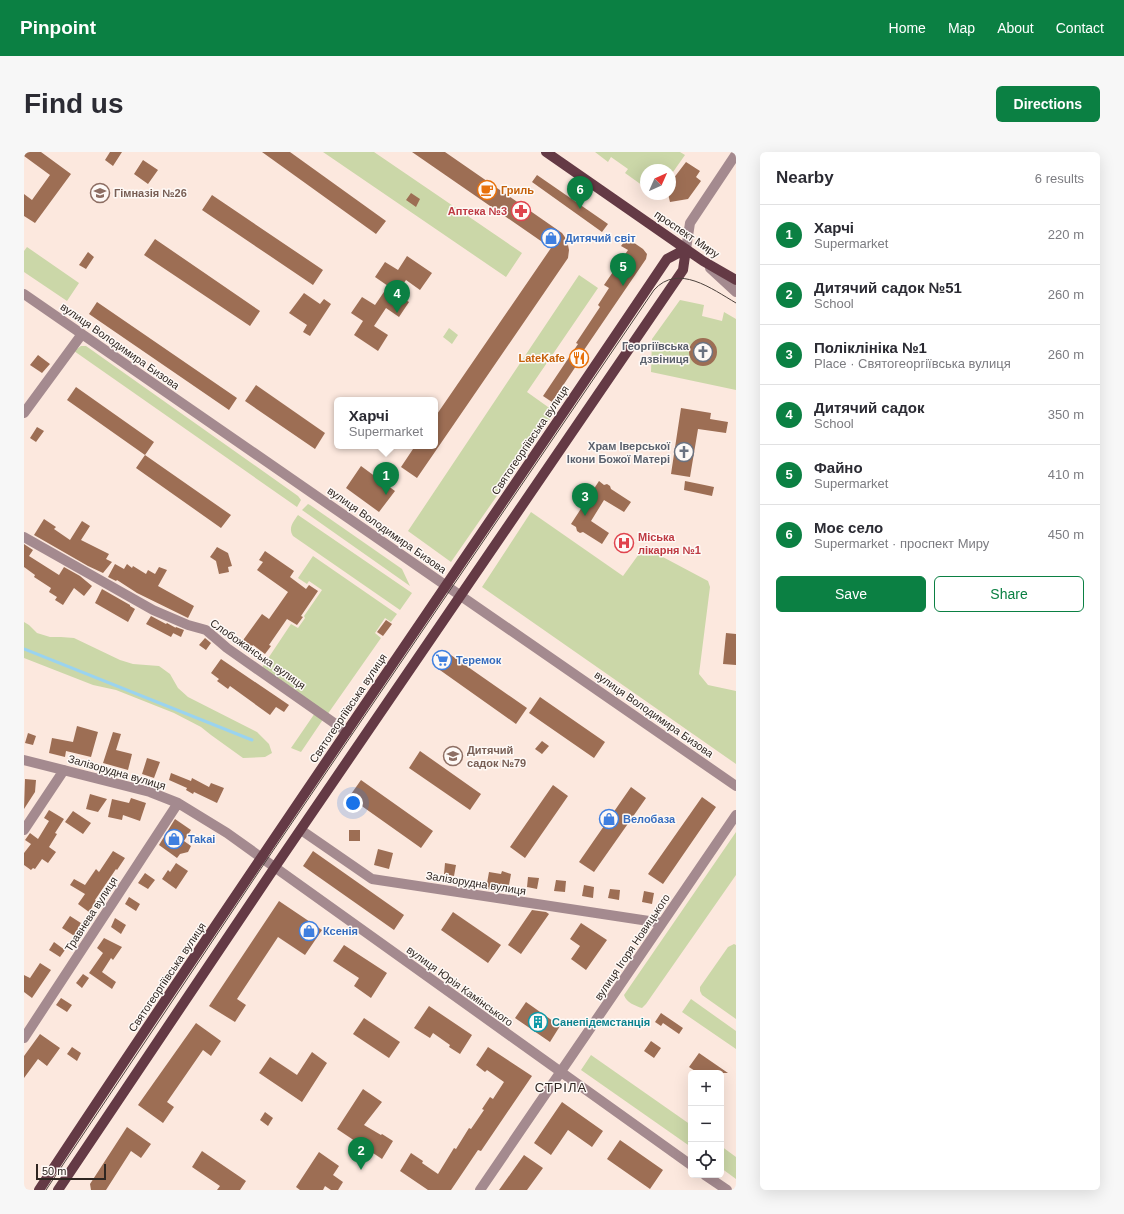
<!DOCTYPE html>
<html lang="en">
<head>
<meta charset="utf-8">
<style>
  :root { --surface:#fff; --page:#f7f7f7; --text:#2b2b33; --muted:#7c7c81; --line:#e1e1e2; --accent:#0b8043 }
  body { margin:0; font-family:Helvetica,sans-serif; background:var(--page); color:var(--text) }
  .controls { position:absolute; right:12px; bottom:12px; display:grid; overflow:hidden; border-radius:6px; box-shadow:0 4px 16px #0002 }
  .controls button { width:36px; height:36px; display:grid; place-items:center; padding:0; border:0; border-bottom:1px solid var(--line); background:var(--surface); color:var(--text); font:20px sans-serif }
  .compass { position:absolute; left:616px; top:12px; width:36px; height:36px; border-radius:50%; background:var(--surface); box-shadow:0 4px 16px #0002; rotate:45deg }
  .scale { position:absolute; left:12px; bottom:10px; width:70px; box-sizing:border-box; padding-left:4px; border:2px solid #2f2621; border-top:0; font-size:11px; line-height:14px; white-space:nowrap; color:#2f2621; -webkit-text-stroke:3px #fef9f6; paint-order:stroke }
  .you { position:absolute; left:329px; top:651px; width:14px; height:14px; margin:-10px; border:3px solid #fff; border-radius:50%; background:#1a73e8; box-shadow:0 0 0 6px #1a73e833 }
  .badge { display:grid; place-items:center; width:26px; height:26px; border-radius:50%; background:var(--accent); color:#fff; font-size:13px; font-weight:700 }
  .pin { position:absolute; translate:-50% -33px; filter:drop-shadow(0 1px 2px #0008) }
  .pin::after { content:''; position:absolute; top:21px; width:14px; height:12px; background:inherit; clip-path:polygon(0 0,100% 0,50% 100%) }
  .popup { position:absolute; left:310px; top:245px; width:104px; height:52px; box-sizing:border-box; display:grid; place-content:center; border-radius:6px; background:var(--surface); filter:drop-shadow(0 1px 3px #0005); font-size:13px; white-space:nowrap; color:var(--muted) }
  .popup b { font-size:15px; color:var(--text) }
  .popup::after { content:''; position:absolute; left:50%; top:100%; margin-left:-8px; border:8px solid transparent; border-top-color:var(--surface) }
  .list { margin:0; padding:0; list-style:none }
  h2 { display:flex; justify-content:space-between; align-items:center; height:52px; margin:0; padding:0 16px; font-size:17px }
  h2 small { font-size:13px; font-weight:400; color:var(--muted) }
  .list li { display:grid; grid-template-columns:26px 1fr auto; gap:12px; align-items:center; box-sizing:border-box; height:60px; padding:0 16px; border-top:1px solid var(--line) }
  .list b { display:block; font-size:15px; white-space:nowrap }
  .list p { margin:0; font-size:13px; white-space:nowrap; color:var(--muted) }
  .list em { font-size:13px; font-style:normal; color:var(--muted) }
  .actions { display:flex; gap:8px; padding:12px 16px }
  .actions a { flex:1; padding:9px 0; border:1px solid var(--accent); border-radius:6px; text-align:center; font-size:14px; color:var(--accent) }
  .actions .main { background:var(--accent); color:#fff }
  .icon { flex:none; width:22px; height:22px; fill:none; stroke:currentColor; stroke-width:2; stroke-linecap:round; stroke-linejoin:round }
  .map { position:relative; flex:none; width:712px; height:1038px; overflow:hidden; border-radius:6px }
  header { display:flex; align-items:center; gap:24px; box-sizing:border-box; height:56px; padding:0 20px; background:var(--accent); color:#fff }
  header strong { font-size:19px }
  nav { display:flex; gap:22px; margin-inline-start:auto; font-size:14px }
  .intro { display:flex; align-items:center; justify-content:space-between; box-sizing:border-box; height:96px; padding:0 24px }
  h1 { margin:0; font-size:28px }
  .button { padding:10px 18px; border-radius:6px; background:var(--accent); color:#fff; font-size:14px; font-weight:700 }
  main { display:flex; gap:24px; padding:0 24px }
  aside { flex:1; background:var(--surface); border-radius:6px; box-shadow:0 4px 16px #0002 }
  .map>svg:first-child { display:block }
</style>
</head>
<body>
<header>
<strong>Pinpoint</strong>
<nav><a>Home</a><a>Map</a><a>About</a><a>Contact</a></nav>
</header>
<div class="intro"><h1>Find us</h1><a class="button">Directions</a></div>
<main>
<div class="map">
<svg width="712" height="1038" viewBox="0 0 712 1038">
  <rect width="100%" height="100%" fill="#fce8de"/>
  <!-- green -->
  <path fill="#cbd7a8" d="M299,0H350L498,101L482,125Z
    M571,0H656L661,3L649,20L636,12L632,18H622V36L601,21L604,17L587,5L584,10Z
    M3,95L55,131L43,149L0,120V99Z
    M555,123L574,136L503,240L531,260L427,410L384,379Z
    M656,148L680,153L678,164L698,169L700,160L712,167V238L627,220L628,187Z
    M425,176L434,183L428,192L419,185Z
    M57,194H62L274,344L277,348L273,355L50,199Z
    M284,352L286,353L378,417L386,434L278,358Z
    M507,360L599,424L620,395L684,429L686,435L675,522L684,533L712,539V612L458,435Z
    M274,363L388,441L376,458L269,384C264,376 269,370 274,363Z
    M289,404L373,462L367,470L361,466L351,481L357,486L303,563L237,517L267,472L274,476L281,466L280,464L298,438L285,429L283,432L274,426Z
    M0,470L5,473L13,481L26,485H37L50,486L96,508L109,512L135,514L146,522L154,536L164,545L233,580L245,592L248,601L241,605L219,606L187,583L177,575L150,561L92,538L69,533L0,506Z
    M291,561L300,566L277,600L267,596Z
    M712,680V723L622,852L618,856C611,854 602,850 600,843Z
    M710,792L712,793V867L678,843L676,839V835L704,795Z
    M667,847L712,879V897L658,860Z
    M567,903L667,973V995L557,918Z
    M697,994L712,1005V1027L697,1016Z"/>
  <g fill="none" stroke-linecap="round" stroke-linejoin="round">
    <!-- stream -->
    <path stroke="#9ad3ef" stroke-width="3" d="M0,497L228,588"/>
  </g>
  <!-- building -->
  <path fill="#9d6e54" d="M0,0H17L47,22L11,71L0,64V42L8,48L26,23L0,4Z
    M86,0H98L89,14L81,8Z
    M238,0H266L362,69L352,82Z
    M388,0H421L538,81L543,88L545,98L544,106L393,326L377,315L391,294H411V265L527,96Z
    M119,8L134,18L124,32L110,22Z
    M662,10L676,19L672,25L677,29L664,47L646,50L644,42H646V31Z
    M513,23L584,72L578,80L508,30Z
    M387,41L396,47L392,55L382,48Z
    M188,43L299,118L289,133L178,58Z
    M603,86L619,97L623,102L622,107L560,198L562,199L528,250L519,244L554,192L552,191L576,155L574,153L585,136L580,133L604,98L597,94Z
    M131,87L236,159L226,174L120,103Z
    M64,100L70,105L62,117L55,113Z
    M383,104L408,121L396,138L382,128L372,142L385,150L375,165L362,156L350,174L364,183L354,199L330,183L339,169L327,161L338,145L351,153L364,134L351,125L361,110L374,118Z
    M280,141L296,152L300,147L307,152L286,184L279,180L283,173L265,161Z
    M73,150L213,246L205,258L65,162Z
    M665 200a14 14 0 1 1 28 0a14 14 0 1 1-28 0Z
    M14,203L26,212L18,221L6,213Z
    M232,233L301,281L291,297L221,249Z
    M52,235L130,290L121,303L207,363L197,376L112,316L121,303L43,248Z
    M657,256L687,261L686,267L704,270L702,281L674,277L666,325L647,322Z
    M13,275L20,279L12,290L6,286Z
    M337,314L371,339L355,360L322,336Z
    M575,329L580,333L583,332L586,334L587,337L607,350L600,360L580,348L567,369L585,381L578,392L559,380L556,381L553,379L552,375L547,372Z
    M661,329L690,335L688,344L660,338Z
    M20,367L32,375L30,377L46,388L58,369L66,374L57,388L85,402L82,407L88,410L79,421L64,414L10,383Z
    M0,392L9,398L5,404L35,423L40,415L56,424L68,434L60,444L50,436L39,453L31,448L33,445L25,440L27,436L10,425L11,423L0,415Z
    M193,395L204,401L208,414L204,415L205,420L195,422L192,409L186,405Z
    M241,399L270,419L266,425L282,437L285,433L294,439L277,464L279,465L273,473L263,467L245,493L247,494L241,502L229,493L226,497L217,491L238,462L245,467L264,440L233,418L239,410L235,408Z
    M91,412L100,417L103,412L108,416L109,414L122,422L124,418L131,422L135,415L143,418L134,434L170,454L164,466L113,441L93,428L92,429L84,425Z
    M78,437L106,453V454L111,457L104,470L71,451Z
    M127,464L142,472L143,471L152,476L147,485L122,472Z
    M362,468L368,472L359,484L353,480Z
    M152,475L160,478L157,485L149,481Z
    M702,481L712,482V513L699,512Z
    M181,486L187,491L182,498L175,493Z
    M424,501L503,556L492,572L413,516Z
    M197,507L265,553L260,560L252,555L246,563L206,534L204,537L193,529L195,527L187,521Z
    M516,545L581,590L570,606L505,561Z
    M53,574L74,580L67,605L42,599L41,605L25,601L28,586L49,590Z
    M89,580L97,582L92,598L108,602L104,618L79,611Z
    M4,581L12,584L9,593L1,591Z
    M518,589L525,594L518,602L511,597Z
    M396,599L457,642L446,658L385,616Z
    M123,606L136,610L130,626L118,622Z
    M147,621L167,629L168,626L185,635L187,631L200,636L193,651L170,640L169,642L162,638L163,636L145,628Z
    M1,627L12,628L11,640L0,657Z
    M337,628L409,679L397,696L325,645Z
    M529,633L544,644L501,706L486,695Z
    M607,635L622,646L570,720L555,710Z
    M66,642L83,647L74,660L62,657Z
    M678,645L692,655L639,732L624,722Z
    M107,646L122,651L116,669L99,663L98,668L84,665L88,647L105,651Z
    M25,658L40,667L31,681L33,682L25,695L32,700L24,711L18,707L11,717L9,716L7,718L0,713V701L7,692L1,688L6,681L14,687L25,669L20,666Z
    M49,659L67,671L59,682L41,670Z
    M151,667L167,678L160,689L167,694L164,700L156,702L153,706L135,693Z
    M325,678H336V689H325Z
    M354,697L369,701L365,717L350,713Z
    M89,699L101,706L93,718L92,717L71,748L72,749L65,760L54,752L61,742L46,733L50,727L61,733L72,717L75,720Z
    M289,699L380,763L370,778L279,714Z
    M152,711L164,719L152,737L138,727L144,718L146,720Z
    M421,711L432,713L430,724L420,722Z
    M478,719L487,722L485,733L483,732L487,735L472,732L471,738L462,737L465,720L477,722Z
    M121,721L131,728L124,737L114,731Z
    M504,725L515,726L513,737L503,735Z
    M532,728L542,729L541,740L530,739Z
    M560,733L570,735L569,746L558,744Z
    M586,737L596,738L595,748L584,746Z
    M620,739L630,741L628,752L618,750Z
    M105,745L116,752L112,759L101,752Z
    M255,749L298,778L281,803L254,785L213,847L222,853L211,870L185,854Z
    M508,758L522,760L525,762L497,802L484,793Z
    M429,760L477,793L464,811L417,778Z
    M46,764L60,773L52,785L38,776Z
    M91,766L102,773L97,782L87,775Z
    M557,771L583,788L562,818L547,807L556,794L546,787Z
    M80,786L98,795L89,808L87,806L78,820L92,830L88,837L65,821L79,801L73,796Z
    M30,790L41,798L36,805L25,798Z
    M320,793L363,821L347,846L330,834L335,826L309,809Z
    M16,811L27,818L8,846L0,840V823L6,826Z
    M59,822L65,826L58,836L52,831Z
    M37,846L48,853L43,860L32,853Z
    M502,850L536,874L526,890L491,866Z
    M405,854L448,883L436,902L425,895L426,893L409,881L406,886L390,876Z
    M637,861L659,876L655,882L639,871L637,874L631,870Z
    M340,866L376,890L365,906L329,882Z
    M172,871L197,889L187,904L179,898L143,950L150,955L139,971L114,953Z
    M16,882L36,896L23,914L14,907L0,926V904Z
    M627,889L637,896L630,906L620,899Z
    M48,895L57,901L53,909L43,902Z
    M464,895L508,924L457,999L454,998L427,1038H404L376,1019L387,1001L399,1009L398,1011L414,1022L430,996L432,997L445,976L447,977L460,958L458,957L466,945L469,947L480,930L463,918L461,920L452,913Z
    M288,900L303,911L278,950L235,921L246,905L273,923Z
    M675,901L704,921H674L665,915Z
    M339,937L358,950L340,973L357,983L358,982L369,989L358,1007L313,977Z
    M538,950L579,979L568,995L544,978L527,1003L510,991Z
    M241,960L249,966L244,974L236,968Z
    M103,975L127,992L117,1006L107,999L82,1038H67L66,1032Z
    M596,988L639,1018L626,1037L583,1007Z
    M178,999L222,1029L216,1038H193L196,1034L168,1015Z
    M295,1000L315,1014L309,1023L319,1030L314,1038H307L301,1034L299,1038H276L272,1035Z
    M500,1003L519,1016L503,1038H475Z"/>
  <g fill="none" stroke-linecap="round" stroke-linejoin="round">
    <!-- minor -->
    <path stroke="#a48a8f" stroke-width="10" d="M662,97L666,71L712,2
      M686,116L712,140
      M0,142L712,634
      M0,261L58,182
      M0,385L129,458L164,473L182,478L203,496L323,580
      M0,608L126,640L154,651L203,681L667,1013
      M0,678L40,618
      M277,678L348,727L638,771
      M0,886L154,651
      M681,1023L703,1038
      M456,1038L712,663"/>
    <!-- major -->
    <path stroke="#643a45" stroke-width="10" d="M522,0L679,109L712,128
      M15,1038C221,725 434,418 643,107L662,97
      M34,1038L251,715L659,118L662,97"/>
    <!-- tram -->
    <path stroke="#4c413c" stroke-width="1" d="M22,1038L242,709L630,138C654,111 688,137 712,151"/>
  </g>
  <!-- icons -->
  <defs>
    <symbol id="cafe-ring" viewBox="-11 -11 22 22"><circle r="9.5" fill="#fef9f6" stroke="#e8710a" stroke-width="1.5"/><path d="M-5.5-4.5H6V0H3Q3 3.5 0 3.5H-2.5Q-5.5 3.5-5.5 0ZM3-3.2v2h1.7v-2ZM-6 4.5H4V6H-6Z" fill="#e8710a"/></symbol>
    <symbol id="school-ring" viewBox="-11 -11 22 22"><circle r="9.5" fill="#fef9f6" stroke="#8d6e63" stroke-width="1.5"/><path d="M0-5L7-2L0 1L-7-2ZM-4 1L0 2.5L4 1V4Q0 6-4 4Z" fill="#8d6e63"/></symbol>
    <symbol id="pharmacy-ring" viewBox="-11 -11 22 22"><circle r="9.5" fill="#fef9f6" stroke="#e0444e" stroke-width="1.5"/><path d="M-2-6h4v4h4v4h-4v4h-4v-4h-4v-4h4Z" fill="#e0444e"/></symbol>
    <symbol id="shop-ring" viewBox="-11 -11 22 22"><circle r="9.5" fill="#fef9f6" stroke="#3f7fe0" stroke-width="1.5"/><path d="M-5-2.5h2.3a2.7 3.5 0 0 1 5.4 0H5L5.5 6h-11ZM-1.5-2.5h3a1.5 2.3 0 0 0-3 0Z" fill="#3f7fe0"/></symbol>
    <symbol id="church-ring" viewBox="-11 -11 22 22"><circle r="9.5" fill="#fef9f6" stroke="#6b7280" stroke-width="1.5"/><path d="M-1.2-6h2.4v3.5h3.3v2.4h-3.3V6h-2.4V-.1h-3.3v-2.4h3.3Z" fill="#6b7280"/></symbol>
    <symbol id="restaurant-ring" viewBox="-11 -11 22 22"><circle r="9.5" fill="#fef9f6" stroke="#e8710a" stroke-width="1.5"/><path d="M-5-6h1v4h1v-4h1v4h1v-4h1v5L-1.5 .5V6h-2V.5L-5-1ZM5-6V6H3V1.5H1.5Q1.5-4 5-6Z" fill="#e8710a"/></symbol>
    <symbol id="hospital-ring" viewBox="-11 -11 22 22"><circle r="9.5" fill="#fef9f6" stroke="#e0444e" stroke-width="1.5"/><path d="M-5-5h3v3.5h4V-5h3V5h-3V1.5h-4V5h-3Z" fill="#e0444e"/></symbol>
    <symbol id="supermarket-ring" viewBox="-11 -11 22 22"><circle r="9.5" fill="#fef9f6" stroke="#3f7fe0" stroke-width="1.5"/><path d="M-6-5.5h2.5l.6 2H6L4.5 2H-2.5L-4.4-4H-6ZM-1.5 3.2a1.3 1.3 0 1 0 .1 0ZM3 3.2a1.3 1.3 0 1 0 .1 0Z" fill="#3f7fe0"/></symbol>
    <symbol id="building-ring" viewBox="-11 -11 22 22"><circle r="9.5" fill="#fef9f6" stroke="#0f9aa8" stroke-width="1.5"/><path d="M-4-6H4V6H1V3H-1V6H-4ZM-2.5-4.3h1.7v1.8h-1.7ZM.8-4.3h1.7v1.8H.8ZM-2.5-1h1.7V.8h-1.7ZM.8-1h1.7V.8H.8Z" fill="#0f9aa8"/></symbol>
  </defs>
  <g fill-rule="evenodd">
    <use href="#cafe-ring" x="452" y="27" width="22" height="22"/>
    <use href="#school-ring" x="65" y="30" width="22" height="22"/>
    <use href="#pharmacy-ring" x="486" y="48" width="22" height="22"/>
    <use href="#shop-ring" x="516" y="75" width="22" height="22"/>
    <use href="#church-ring" x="668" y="189" width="22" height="22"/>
    <use href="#restaurant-ring" x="544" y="195" width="22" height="22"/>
    <use href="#church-ring" x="649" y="289" width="22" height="22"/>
    <use href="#hospital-ring" x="589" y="380" width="22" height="22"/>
    <use href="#supermarket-ring" x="407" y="497" width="22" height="22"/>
    <use href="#school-ring" x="418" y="593" width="22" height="22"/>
    <use href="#shop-ring" x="574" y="656" width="22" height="22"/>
    <use href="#shop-ring" x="139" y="676" width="22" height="22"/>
    <use href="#shop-ring" x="274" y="768" width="22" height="22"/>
    <use href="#building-ring" x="503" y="859" width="22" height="22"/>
  </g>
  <g text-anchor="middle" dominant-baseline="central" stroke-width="3" stroke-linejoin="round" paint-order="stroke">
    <!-- food labels -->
    <g font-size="11" font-weight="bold" fill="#c56008" stroke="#fef9f6" text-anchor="start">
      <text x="477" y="38">Гриль</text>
      <text x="541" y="206" text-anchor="end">LateKafe</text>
    </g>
    <!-- education labels -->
    <g font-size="11" font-weight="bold" fill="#785e54" stroke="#fef9f6" text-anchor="start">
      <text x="90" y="41">Гімназія №26</text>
      <text x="443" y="598">Дитячий<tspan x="443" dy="13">садок №79</tspan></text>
    </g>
    <!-- health labels -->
    <g font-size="11" font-weight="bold" fill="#be3a42" stroke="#fef9f6" text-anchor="end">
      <text x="483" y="59">Аптека №3</text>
      <text x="614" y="385" text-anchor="start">Міська<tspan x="614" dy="13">лікарня №1</tspan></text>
    </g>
    <!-- street labels -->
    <g font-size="11" fill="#2f2621" stroke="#fef9f6">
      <text transform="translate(663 82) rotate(34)">проспект Миру</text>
      <text transform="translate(96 194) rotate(35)">вулиця Володимира Бизова</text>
      <text transform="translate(506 288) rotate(-56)">Святогеоргіївська вулиця</text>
      <text transform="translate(363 378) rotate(35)">вулиця Володимира Бизова</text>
      <text transform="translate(234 502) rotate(35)">Слобожанська вулиця</text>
      <text transform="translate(324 556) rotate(-56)">Святогеоргіївська вулиця</text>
      <text transform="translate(630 562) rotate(35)">вулиця Володимира Бизова</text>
      <text transform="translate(93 620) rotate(16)">Залізорудна вулиця</text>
      <text transform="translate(452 731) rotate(9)">Залізорудна вулиця</text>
      <text transform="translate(67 762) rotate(-57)">Травнева вулиця</text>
      <text transform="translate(608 795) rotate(-56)">вулиця Ігоря Новицького</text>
      <text transform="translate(143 825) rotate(-56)">Святогеоргіївська вулиця</text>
      <text transform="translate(436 834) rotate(36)">вулиця Юрія Камінського</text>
    </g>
    <!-- shop labels -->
    <g font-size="11" font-weight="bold" fill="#366cbe" stroke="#fef9f6" text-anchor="start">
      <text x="541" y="86">Дитячий світ</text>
      <text x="432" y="508">Теремок</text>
      <text x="599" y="667">Велобаза</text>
      <text x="164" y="687">Takai</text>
      <text x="299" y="779">Ксенія</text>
    </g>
    <!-- worship labels -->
    <g font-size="11" font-weight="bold" fill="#5b616d" stroke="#fef9f6" text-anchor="end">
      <text x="665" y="194">Георгіївська<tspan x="665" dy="13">дзвіниця</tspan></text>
      <text x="646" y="294">Храм Іверської<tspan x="646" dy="13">Ікони Божої Матері</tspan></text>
    </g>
    <!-- culture labels -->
    <g font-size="11" font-weight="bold" fill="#0d838f" stroke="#fef9f6" text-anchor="start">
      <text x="528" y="870">Санепідемстанція</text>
    </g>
    <!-- quarter labels -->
    <g font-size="13" letter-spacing="1" fill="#2f2621" stroke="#fef9f6">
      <text x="537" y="935">СТРІЛА</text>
    </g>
  </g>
</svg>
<div class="controls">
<button>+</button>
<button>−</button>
<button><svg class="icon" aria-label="locate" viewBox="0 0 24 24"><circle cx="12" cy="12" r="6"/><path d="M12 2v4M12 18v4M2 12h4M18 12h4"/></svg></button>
</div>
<svg class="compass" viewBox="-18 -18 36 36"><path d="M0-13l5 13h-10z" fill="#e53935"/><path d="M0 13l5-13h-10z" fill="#7c7c81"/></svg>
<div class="scale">50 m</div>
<div class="you"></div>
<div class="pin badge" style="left:362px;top:343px">1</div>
<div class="popup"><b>Харчі</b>Supermarket</div>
<div class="pin badge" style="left:337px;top:1018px">2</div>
<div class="pin badge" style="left:561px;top:364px">3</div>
<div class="pin badge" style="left:373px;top:161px">4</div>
<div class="pin badge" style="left:599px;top:134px">5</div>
<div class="pin badge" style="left:556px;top:57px">6</div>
</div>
<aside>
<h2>Nearby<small>6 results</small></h2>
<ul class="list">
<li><span class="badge">1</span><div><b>Харчі</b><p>Supermarket</p></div><em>220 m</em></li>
<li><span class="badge">2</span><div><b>Дитячий садок №51</b><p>School</p></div><em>260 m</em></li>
<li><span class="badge">3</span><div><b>Поліклініка №1</b><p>Place · Святогеоргіївська вулиця</p></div><em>260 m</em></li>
<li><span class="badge">4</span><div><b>Дитячий садок</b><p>School</p></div><em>350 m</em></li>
<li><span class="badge">5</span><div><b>Файно</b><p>Supermarket</p></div><em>410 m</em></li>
<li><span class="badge">6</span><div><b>Моє село</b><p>Supermarket · проспект Миру</p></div><em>450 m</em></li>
</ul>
<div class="actions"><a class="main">Save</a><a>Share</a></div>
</aside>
</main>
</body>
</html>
